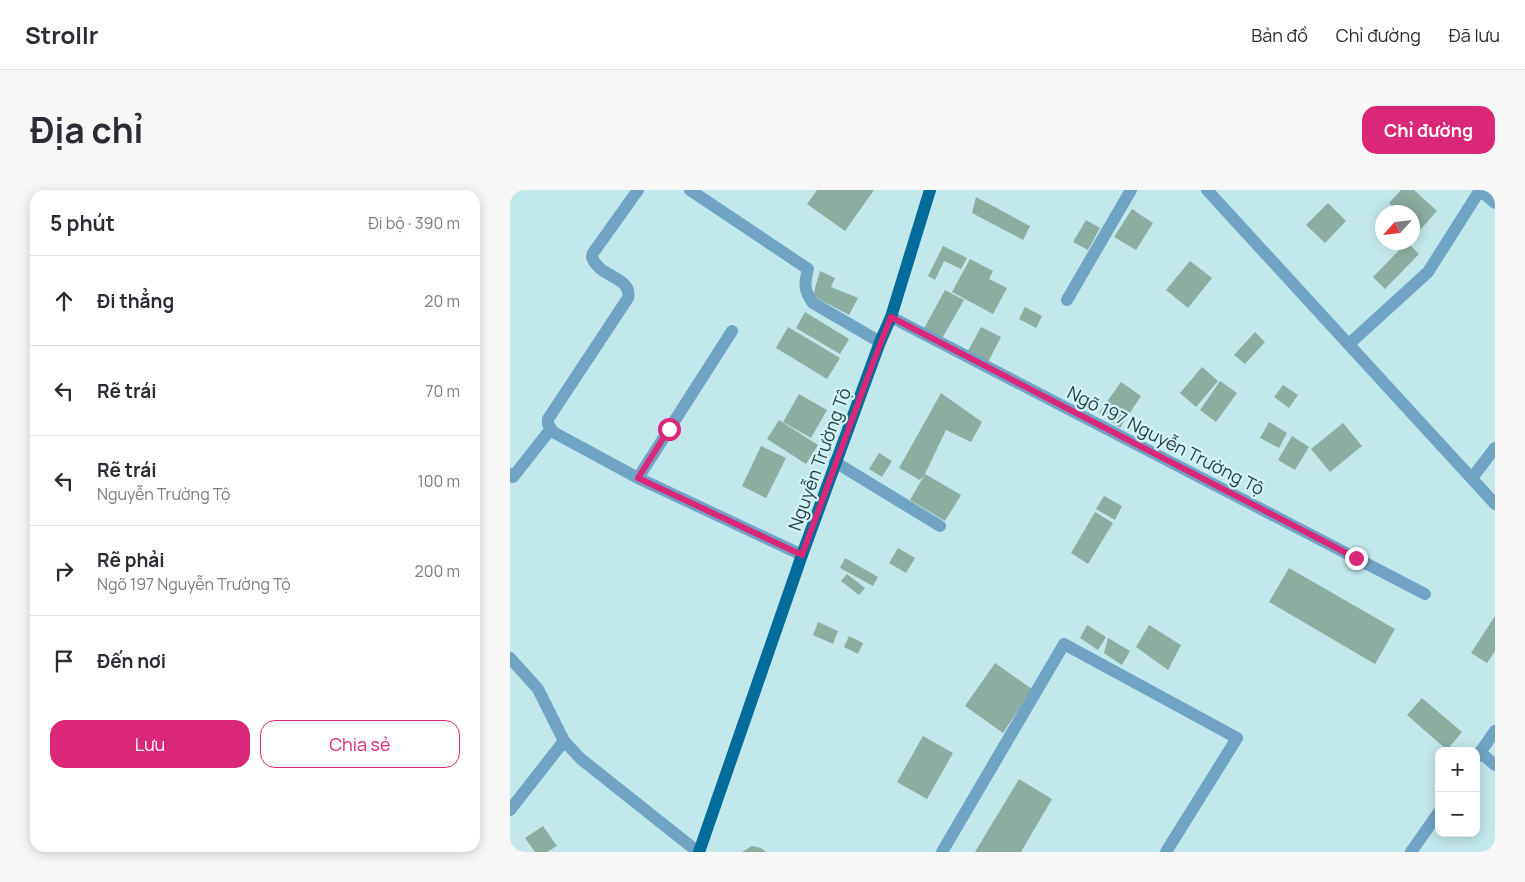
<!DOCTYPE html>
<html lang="vi">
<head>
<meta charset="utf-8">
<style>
  :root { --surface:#fff; --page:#f7f7f7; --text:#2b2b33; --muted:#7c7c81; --line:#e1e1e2; --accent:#db2777 }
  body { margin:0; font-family:Manrope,sans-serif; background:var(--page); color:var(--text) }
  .controls { position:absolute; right:15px; bottom:15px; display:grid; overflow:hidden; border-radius:10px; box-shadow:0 2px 12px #0003 }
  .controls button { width:45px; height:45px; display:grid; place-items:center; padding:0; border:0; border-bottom:1px solid var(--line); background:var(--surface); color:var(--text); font:25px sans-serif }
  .compass { position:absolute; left:865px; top:15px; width:45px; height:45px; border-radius:50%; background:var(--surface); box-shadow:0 2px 12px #0003; rotate:243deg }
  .stop { position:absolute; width:15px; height:15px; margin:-11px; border:4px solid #db2777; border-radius:50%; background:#fff }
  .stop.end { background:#db2777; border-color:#fff; box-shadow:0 1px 5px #0008 }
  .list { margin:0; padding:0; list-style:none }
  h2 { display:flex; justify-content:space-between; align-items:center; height:65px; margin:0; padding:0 20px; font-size:21px }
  h2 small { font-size:16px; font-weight:400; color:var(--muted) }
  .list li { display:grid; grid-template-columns:32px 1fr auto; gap:15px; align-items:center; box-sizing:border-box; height:90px; padding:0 20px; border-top:1px solid var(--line) }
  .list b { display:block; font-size:19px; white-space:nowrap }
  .list p { margin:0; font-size:16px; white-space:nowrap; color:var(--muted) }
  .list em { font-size:16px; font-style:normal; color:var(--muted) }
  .actions { display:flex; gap:10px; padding:15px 20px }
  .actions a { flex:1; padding:11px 0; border:1px solid var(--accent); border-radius:15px; text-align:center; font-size:18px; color:var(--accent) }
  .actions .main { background:var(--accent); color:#fff }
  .icon { flex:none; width:28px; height:28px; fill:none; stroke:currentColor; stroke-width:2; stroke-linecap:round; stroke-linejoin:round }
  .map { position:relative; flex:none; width:985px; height:662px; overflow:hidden; border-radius:15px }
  header { display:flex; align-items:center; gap:30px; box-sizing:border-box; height:70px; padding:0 25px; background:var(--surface); border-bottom:1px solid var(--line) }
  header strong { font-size:24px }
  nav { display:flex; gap:28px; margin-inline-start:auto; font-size:18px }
  .intro { display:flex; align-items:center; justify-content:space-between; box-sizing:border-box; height:120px; padding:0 30px }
  h1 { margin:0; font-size:35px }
  .button { padding:12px 22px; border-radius:15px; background:var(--accent); color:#fff; font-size:18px; font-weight:700 }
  main { display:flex; gap:30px; padding:0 30px }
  aside { flex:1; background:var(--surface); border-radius:15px; box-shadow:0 2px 12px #0003 }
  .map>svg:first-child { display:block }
</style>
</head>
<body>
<header>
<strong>Strollr</strong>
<nav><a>Bản đồ</a><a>Chỉ đường</a><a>Đã lưu</a></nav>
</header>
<div class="intro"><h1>Địa chỉ</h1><a class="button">Chỉ đường</a></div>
<main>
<aside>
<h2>5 phút<small>Đi bộ · 390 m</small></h2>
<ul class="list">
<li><svg class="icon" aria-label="ahead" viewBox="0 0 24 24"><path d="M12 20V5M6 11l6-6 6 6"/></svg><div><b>Đi thẳng</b></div><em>20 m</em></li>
<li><svg class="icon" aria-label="left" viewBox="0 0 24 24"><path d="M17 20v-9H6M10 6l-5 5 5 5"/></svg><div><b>Rẽ trái</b></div><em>70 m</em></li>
<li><svg class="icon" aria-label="left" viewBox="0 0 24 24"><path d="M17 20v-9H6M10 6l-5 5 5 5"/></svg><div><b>Rẽ trái</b><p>Nguyễn Trường Tộ</p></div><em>100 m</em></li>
<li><svg class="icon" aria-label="right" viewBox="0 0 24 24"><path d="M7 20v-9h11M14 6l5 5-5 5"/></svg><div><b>Rẽ phải</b><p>Ngõ 197 Nguyễn Trường Tộ</p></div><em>200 m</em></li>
<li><svg class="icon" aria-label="arrive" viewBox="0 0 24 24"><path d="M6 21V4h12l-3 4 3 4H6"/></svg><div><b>Đến nơi</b></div></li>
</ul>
<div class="actions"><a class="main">Lưu</a><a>Chia sẻ</a></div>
</aside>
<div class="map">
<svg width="985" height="662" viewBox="0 0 985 662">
  <rect width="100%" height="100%" fill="#c2e8ec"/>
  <!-- building -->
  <path fill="#8dada1" d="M307,0H364L335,41L297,14Z
    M891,0H904L927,21L909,41L902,35V22H889L879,13Z
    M466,7L520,36L513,50L462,23Z
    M818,13L836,31L815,53L796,35Z
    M622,19L643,33L626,60L604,47Z
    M576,30L590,38L578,60L563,52Z
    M897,52L909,64L875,99L863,87Z
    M433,56L457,68L451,79L434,71L425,90L418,86Z
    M460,69L483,81L479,89L497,98L483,124L442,102Z
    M680,71L702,88L678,118L656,100Z
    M310,81L325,88L321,97L348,108L339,125L307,108L304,104L305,98Z
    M435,100L454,110L430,152L412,142Z
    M515,117L532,126L526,138L509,129Z
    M295,122L339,149L330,164L286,138Z
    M278,137L330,168L317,189L266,158Z
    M471,137L491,147L478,172L458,161Z
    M745,142L755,152L735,174L724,165Z
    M692,177L708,191L686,217L670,203Z
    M710,191L727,203L706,232L690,220Z
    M611,192L631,206L610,238L589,223Z
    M773,195L788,205L779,218L764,207Z
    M431,203L472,232L461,252L436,240L415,284L410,290L389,278Z
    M289,204L317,220L301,248L273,232Z
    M269,230L308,255L296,274L257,249Z
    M759,232L777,243L769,258L750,248Z
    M833,233L852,256L820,282L801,259Z
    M782,246L799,257L785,280L768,270Z
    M251,256L276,268L256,308L232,296Z
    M369,263L382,271L372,287L359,279Z
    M415,284L451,305L435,331L400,310Z
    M594,306L612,316L605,330L586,319Z
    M585,322L603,333L578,374L561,363Z
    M388,358L405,368L396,383L379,373Z
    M335,368L368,387L363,396L330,378Z
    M779,378L885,439L865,474L759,412Z
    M337,384L355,398L349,405L331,391Z
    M985,426V461L977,473L961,463Z
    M308,432L328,441L323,454L303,445Z
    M577,435L596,447L588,460L570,448Z
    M639,435L671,455L658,480L626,457Z
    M339,446L353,453L348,464L334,457Z
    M598,448L620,461L612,475L594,463Z
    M485,473L522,499L493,543L455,516Z
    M912,508L952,542L937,560L897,525Z
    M413,546L443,563L417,609L387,592Z
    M509,589L542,609L511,662H465Z
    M33,636L47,656L37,662H25L15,648Z
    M242,656L251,658L256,662H232Z"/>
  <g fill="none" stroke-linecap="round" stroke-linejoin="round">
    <!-- minor -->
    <path stroke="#70a4c4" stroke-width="12" d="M128,0L83,63L82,67C88,87 123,87 118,108L38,229V234L43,242L128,288L292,365
      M180,0L298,79C294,95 294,100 303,113L370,152
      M697,0L985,314
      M970,0L985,13
      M557,110L621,0
      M381,127L915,404
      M839,154L918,82L970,0
      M325,272L430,336
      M0,284L3,287L40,240
      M128,288L222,141
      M962,288L985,258
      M0,468L28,499L54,551L71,569L188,662
      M970,562L985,575
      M966,568L985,541
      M0,620L54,551
      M432,662L554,454L727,548L656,662
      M901,662L929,622"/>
    <!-- major -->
    <path stroke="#026d9b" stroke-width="12" d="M189,662L292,365L370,152L381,127L420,0"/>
  </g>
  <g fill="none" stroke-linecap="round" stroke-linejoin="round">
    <!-- route -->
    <path stroke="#db2777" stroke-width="6" d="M159,239L128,288L292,365L364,170L381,127L846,368"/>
  </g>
  <g text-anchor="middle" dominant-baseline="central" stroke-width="4.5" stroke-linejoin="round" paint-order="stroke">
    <!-- street labels -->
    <g font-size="18" fill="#2e3d3e" stroke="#cff5f9">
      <text transform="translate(656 250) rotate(27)">Ngõ 197 Nguyễn Trường Tộ</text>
      <text transform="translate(309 269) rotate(-70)">Nguyễn Trường Tộ</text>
    </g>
  </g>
</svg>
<div class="controls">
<button>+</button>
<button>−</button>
</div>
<svg class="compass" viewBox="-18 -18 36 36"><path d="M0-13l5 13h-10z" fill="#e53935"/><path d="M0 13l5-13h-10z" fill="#7c7c81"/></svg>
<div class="stop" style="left:159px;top:239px"></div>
<div class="stop end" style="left:846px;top:368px"></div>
</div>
</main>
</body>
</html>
